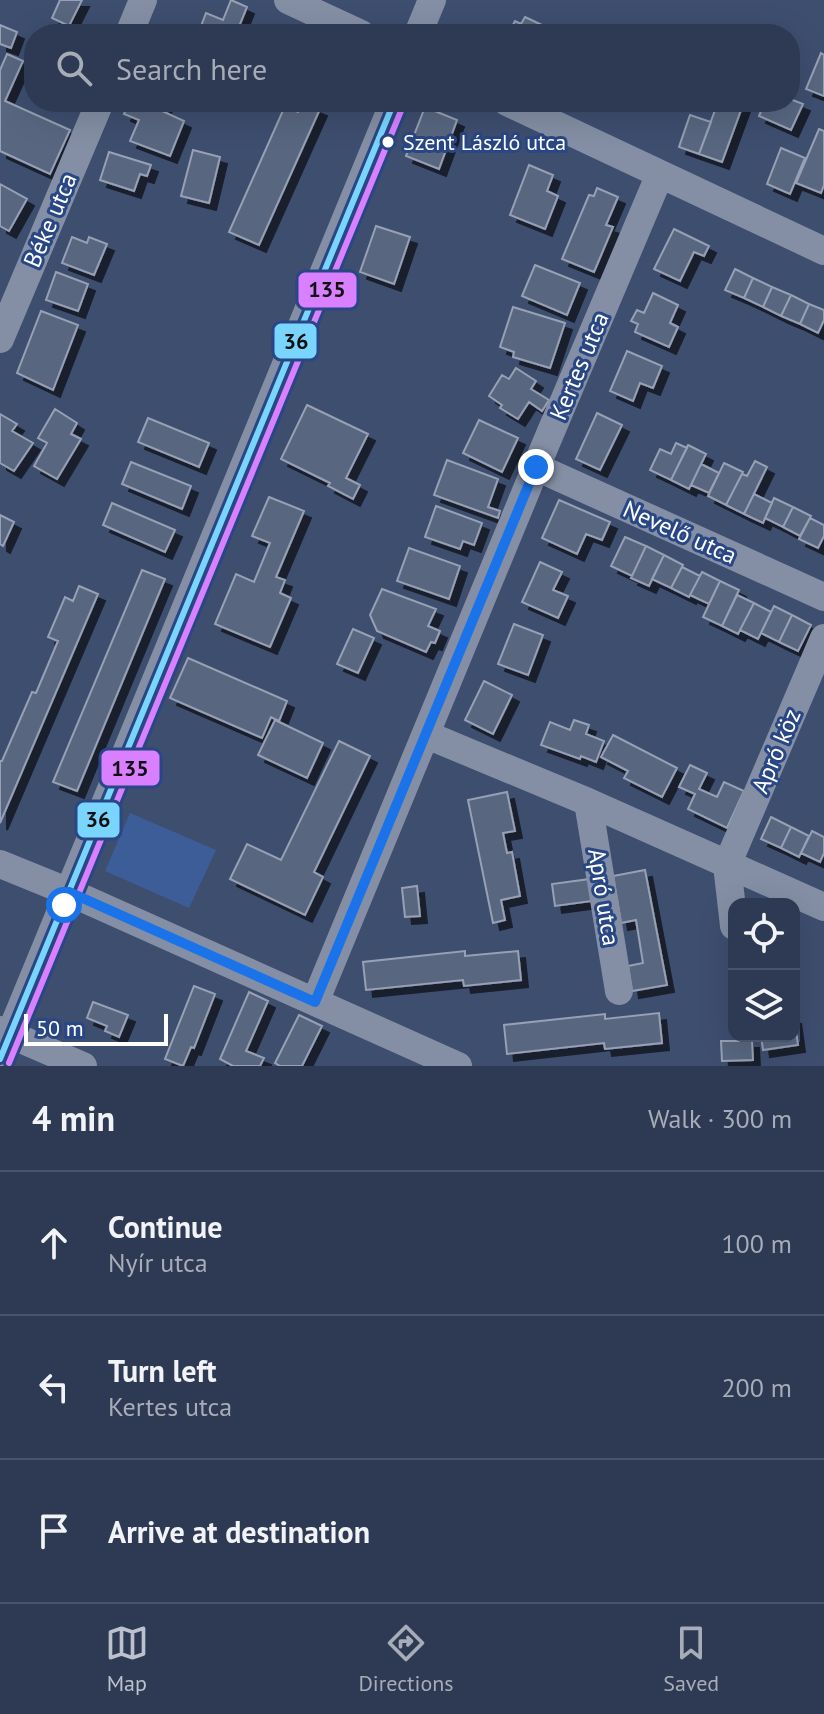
<!DOCTYPE html>
<html lang="en">
<head>
<meta charset="utf-8">
<style>
  :root { --surface:#2e3a53; --page:#36415a; --text:#f1f3f6; --muted:#a7adb8; --line:#49546a; --accent:#bbc1cd }
  body { margin:0; font-family:"PT Sans",sans-serif; background:var(--page); color:var(--text) }
  .controls { position:absolute; right:24px; bottom:24px; display:grid; overflow:hidden; border-radius:16px; box-shadow:0 8px 32px #0002 }
  .controls button { width:72px; height:72px; display:grid; place-items:center; padding:0; border:0; border-bottom:2px solid var(--line); background:var(--surface); color:var(--text); font:40px sans-serif }
  .scale { position:absolute; left:24px; bottom:20px; width:144px; box-sizing:border-box; padding-left:8px; border:4px solid #fff; border-top:0; font-size:22px; line-height:28px; white-space:nowrap; color:#fff; -webkit-text-stroke:6px #294784; paint-order:stroke }
  .stop { position:absolute; width:24px; height:24px; margin:-18px; border:6px solid #1a73e8; border-radius:50%; background:#fff }
  .stop.end { background:#1a73e8; border-color:#fff; box-shadow:0 2px 8px #0008 }
  .list { margin:0; padding:0; list-style:none }
  h2 { display:flex; justify-content:space-between; align-items:center; height:104px; margin:0; padding:0 32px; font-size:34px }
  h2 small { font-size:26px; font-weight:400; color:var(--muted) }
  .list li { display:grid; grid-template-columns:52px 1fr auto; gap:24px; align-items:center; box-sizing:border-box; height:144px; padding:0 32px; border-top:2px solid var(--line) }
  .list b { display:block; font-size:30px; white-space:nowrap }
  .list p { margin:0; font-size:26px; white-space:nowrap; color:var(--muted) }
  .list em { font-size:26px; font-style:normal; color:var(--muted) }
  .icon { flex:none; width:44px; height:44px; fill:none; stroke:currentColor; stroke-width:2; stroke-linecap:round; stroke-linejoin:round }
  .map { position:relative; flex:none; width:824px; height:1066px; overflow:hidden }
  .search { position:absolute; background:var(--surface); box-shadow:0 8px 32px #0002; left:24px; right:24px; top:24px; height:88px; display:flex; align-items:center; gap:20px; box-sizing:border-box; padding:0 28px; border-radius:32px; color:var(--muted); font-size:30px }
  .sheet { height:536px; background:var(--surface) }
  nav { display:flex; justify-content:space-around; align-items:center; box-sizing:border-box; height:112px; border-top:2px solid var(--line); background:var(--surface); font-size:22px; color:var(--muted) }
  nav a { display:grid; justify-items:center; gap:4px }
  nav .on { color:var(--accent) }
  .map>svg:first-child { display:block }
</style>
</head>
<body>
<div class="map">
<svg width="824" height="1066" viewBox="0 0 824 1066">
  <defs>
    <filter id="shadow"><feDropShadow dx="7" dy="7" stdDeviation="0" flood-color="#0009"/></filter>
  </defs>
  <rect width="100%" height="100%" fill="#3e4e6f"/>
  <!-- pitch -->
  <path fill="#3d5d99" d="M130,813L216,850L189,908L105,871Z"/>
  <!-- building -->
  <path fill="#586680" stroke="#97a0b4" stroke-width="2" filter="url(#shadow)" d="M60,0H82L69,26L52,18Z
    M231,0L247,7L236,34H198L206,13L223,20Z
    M525,17L542,25L537,34H508L515,21L521,24Z
    M0,25L17,32L11,48L0,44Z
    M821,53L824,55V96L806,89Z
    M7,54L23,61L5,101L70,130L50,174L0,151V70Z
    M790,99L803,104L791,130L759,116L765,102H790Z
    M129,102H166L162,111L184,121L170,156L130,141L139,120L124,114Z
    M302,102L320,109L259,245L229,232L285,106L298,112Z
    M718,102H744L722,162L699,154Z
    M425,107L457,120L439,169L406,156Z
    M690,115L711,122L699,154L679,147Z
    M819,129L824,131V185L821,193L796,183Z
    M781,148L805,158L790,194L767,184Z
    M193,150L220,157L209,203L181,196Z
    M109,152L151,165L147,176L140,174L134,191L100,180Z
    M529,165L553,175L547,191L558,196L545,229L510,215Z
    M0,184L27,199L9,231L0,226Z
    M597,188L618,197L606,225L613,227L594,272L562,259L589,195L594,196Z
    M376,226L410,237L394,284L360,272Z
    M674,229L709,246L704,256L694,252L680,281L654,269Z
    M72,237L87,243L89,237L107,244L94,275L62,263Z
    M535,265L580,283L567,315L522,296Z
    M735,269L753,278L744,298L725,290Z
    M56,272L88,284L78,311L46,300Z
    M753,278L772,287L763,307L744,298Z
    M772,287L791,295L781,316L763,307Z
    M653,293L678,305L670,323L678,327L669,347L635,332L638,324L631,321L637,310L644,313Z
    M791,295L809,304L800,324L781,316Z
    M809,304L824,310V320L818,333L800,324Z
    M513,307L565,323L550,368L513,357L514,352L500,347Z
    M41,311L78,325L53,390L17,373Z
    M627,351L662,366L653,388L640,383L633,401L610,391Z
    M516,368L536,381L531,389L549,400L542,411L529,402L518,419L500,408L502,405L489,396L502,375L509,379Z
    M307,405L368,434L346,478L360,485L353,499L328,486L330,483L281,459Z
    M55,409L77,423L71,434L81,439L57,479L34,466L47,443L38,438Z
    M597,413L622,425L600,470L576,459Z
    M0,414L17,424L12,431L33,443L14,471L0,463Z
    M148,418L209,443L199,467L138,442Z
    M479,420L518,438L502,472L463,453Z
    M676,443L687,448L671,480L650,470L660,449L671,454Z
    M688,445L706,454L689,489L671,480Z
    M447,460L498,479L488,507L500,511L498,518L434,495Z
    M755,461L767,467L744,514L726,505L742,474L747,476Z
    M131,462L191,486L182,509L122,484Z
    M724,463L743,472L726,505L708,496Z
    M701,464L719,473L709,493L691,485Z
    M754,494L772,503L763,523L744,514Z
    M269,497L304,511L276,577L285,580L280,593L291,598L270,647L215,624L236,574L254,582L270,543L252,536Z
    M774,498L793,507L783,527L765,518Z
    M559,500L610,522L602,540L586,534L577,554L542,538Z
    M112,503L175,530L165,552L103,525Z
    M436,506L482,523L474,545L463,541L460,549L425,537Z
    M793,507L811,516L800,536L783,527Z
    M0,515L14,522L3,546L0,544Z
    M810,518L824,525V536L818,548L799,539Z
    M625,537L646,546L632,576L611,566Z
    M646,546L664,555L649,586L631,578Z
    M409,548L460,566L449,599L397,581Z
    M664,555L683,565L671,588L652,579Z
    M540,562L562,572L553,590L568,596L558,618L522,602Z
    M682,567L700,576L689,597L671,588Z
    M142,570L165,579L77,791L53,782Z
    M702,572L720,581L709,604L690,595Z
    M720,581L739,590L722,626L703,617Z
    M79,586L98,594L0,823V761H2L32,692L36,693L58,641L48,637L65,597L73,601Z
    M382,589L436,609L428,626L440,631L435,643L431,642L426,652L377,631L370,615Z
    M737,595L754,603L738,634L722,626Z
    M754,603L771,612L758,639L740,630Z
    M774,606L792,615L779,642L761,633Z
    M792,615L811,625L798,651L779,642Z
    M514,624L543,635L528,675L498,664Z
    M353,629L374,638L358,673L337,664Z
    M188,658L287,701L279,721L271,717L262,738L170,698Z
    M484,681L512,695L493,734L465,720Z
    M275,720L323,743L307,778L258,755Z
    M574,720L589,725L586,734L604,741L596,762L581,756L580,759L541,745L550,722L570,730Z
    M613,735L677,768L662,797L624,778L628,771L601,757Z
    M339,741L370,756L314,872L323,877L305,915L230,879L247,844L281,860Z
    M690,765L707,773L699,789L717,797L724,782L744,791L727,828L688,809L695,794L679,787Z
    M507,792L515,831L503,833L507,853L512,852L520,896L501,900L505,920L493,923L468,800Z
    M771,817L791,827L781,848L761,839Z
    M791,827L809,836L799,857L781,848Z
    M812,831L824,837V853L820,862L801,853Z
    M645,870L667,985L632,991L628,966L643,963L636,920L621,923L613,876Z
    M590,879L592,901L555,906L552,884Z
    M417,886L420,916L405,917L402,888Z
    M465,951V956L518,951L521,980L464,986L463,980L366,990L363,962Z
    M194,986L215,994L194,1048L191,1047L183,1066L165,1059Z
    M249,992L268,1001L246,1051L264,1058L260,1066H233L220,1059Z
    M93,1002L128,1015L119,1037L105,1031L107,1026L87,1018Z
    M659,1013L662,1043L605,1049L604,1043L507,1054L504,1025L605,1014V1019Z
    M299,1015L322,1026L302,1066H280L275,1063Z
    M794,1016L798,1045L763,1050L761,1036H794Z
    M721,1041H752L753,1060L722,1061Z"/>
  <g fill="none" stroke-linecap="round" stroke-linejoin="round">
    <!-- minor -->
    <path stroke="#848fa5" stroke-width="28" d="M288,0L361,34
      M129,34L143,0
      M418,34L432,0
      M507,102L824,251
      M0,339L100,102
      M536,467L824,597
      M427,735L588,802L824,907
      M588,802L619,991
      M0,864L69,892L458,1066
      M734,926L727,865L824,638
      M315,1002L536,467L660,174
      M0,1030L83,1066
      M0,1059L394,102"/>
    <defs>
      <path id="bus-1" d="M0,1059L394,102"/>
      <path id="bus-2" d="M9,1063L403,106"/>
    </defs>
    <!-- bus-1 casing -->
    <use href="#bus-1" stroke="#294784" stroke-width="12"/>
    <!-- bus-2 casing -->
    <use href="#bus-2" stroke="#294784" stroke-width="12"/>
    <!-- bus-1 -->
    <use href="#bus-1" stroke="#7ad5fe" stroke-width="6"/>
    <!-- bus-2 -->
    <use href="#bus-2" stroke="#d880ff" stroke-width="6"/>
  </g>
  <g fill="none" stroke-linecap="round" stroke-linejoin="round">
    <!-- route -->
    <path stroke="#1a73e8" stroke-width="10" d="M64,905L69,892L315,1002L536,467"/>
  </g>
  <!-- markers -->
  <circle fill="#fff" stroke="#294784" stroke-width="3" cx="388" cy="142" r="7"/>
  <g text-anchor="middle" dominant-baseline="central" stroke-width="6" stroke-linejoin="round" paint-order="stroke">
    <!-- bus labels -->
    <g font-size="22" fill="#fff" stroke="#294784" text-anchor="start">
      <text x="403" y="142">Szent László utca</text>
    </g>
    <!-- street labels -->
    <g font-size="24" fill="#fff" stroke="#294784">
      <text transform="translate(50 220) rotate(-67)">Béke utca</text>
      <text transform="translate(579 366) rotate(-67)">Kertes utca</text>
      <text transform="translate(680 532) rotate(24)">Nevelő utca</text>
      <text transform="translate(776 751) rotate(-67)">Apró köz</text>
      <text transform="translate(604 897) rotate(81)">Apró utca</text>
    </g>
  </g>
  <g stroke="#294784" stroke-width="3">
    <rect x="297" y="271" width="61" height="38" rx="8" fill="#d880ff"/>
    <rect x="273" y="322" width="45" height="38" rx="8" fill="#7ad5fe"/>
    <rect x="100" y="749" width="61" height="38" rx="8" fill="#d880ff"/>
    <rect x="76" y="801" width="45" height="38" rx="8" fill="#7ad5fe"/>
  </g>
  <g font-size="22" text-anchor="middle" font-weight="bold" fill="#111">
    <text x="327" y="297">135</text>
    <text x="296" y="349">36</text>
    <text x="130" y="776">135</text>
    <text x="98" y="827">36</text>
  </g>
</svg>
<div class="controls">
<button><svg class="icon" aria-label="locate" viewBox="0 0 24 24"><circle cx="12" cy="12" r="6"/><path d="M12 2v4M12 18v4M2 12h4M18 12h4"/></svg></button>
<button><svg class="icon" aria-label="layers" viewBox="0 0 24 24"><path d="M12 4l9 5-9 5-9-5zM3 14l9 5 9-5"/></svg></button>
</div>
<div class="scale">50 m</div>
<div class="stop" style="left:64px;top:905px"></div>
<div class="stop end" style="left:536px;top:467px"></div>
<div class="search"><svg class="icon" aria-label="search" viewBox="0 0 24 24"><circle cx="10" cy="10" r="6"/><path d="M15 15l6 6"/></svg>Search here</div>
</div>
<section class="sheet">
<h2>4 min<small>Walk · 300 m</small></h2>
<ul class="list">
<li><svg class="icon" aria-label="ahead" viewBox="0 0 24 24"><path d="M12 20V5M6 11l6-6 6 6"/></svg><div><b>Continue</b><p>Nyír utca</p></div><em>100 m</em></li>
<li><svg class="icon" aria-label="left" viewBox="0 0 24 24"><path d="M17 20v-9H6M10 6l-5 5 5 5"/></svg><div><b>Turn left</b><p>Kertes utca</p></div><em>200 m</em></li>
<li><svg class="icon" aria-label="arrive" viewBox="0 0 24 24"><path d="M6 21V4h12l-3 4 3 4H6"/></svg><div><b>Arrive at destination</b></div></li>
</ul>
</section>
<nav>
<a class="on"><svg class="icon" aria-label="map" viewBox="0 0 24 24"><path d="M3 6l6-2 6 2 6-2v14l-6 2-6-2-6 2zM9 4v14M15 6v14"/></svg>Map</a>
<a><svg class="icon" aria-label="directions" viewBox="0 0 24 24"><path d="M12 3l9 9-9 9-9-9zM9 14v-3h6M13 9l2 2-2 2"/></svg>Directions</a>
<a><svg class="icon" aria-label="saved" viewBox="0 0 24 24"><path d="M7 4h10v16l-5-4-5 4z"/></svg>Saved</a>
</nav>
</body>
</html>
